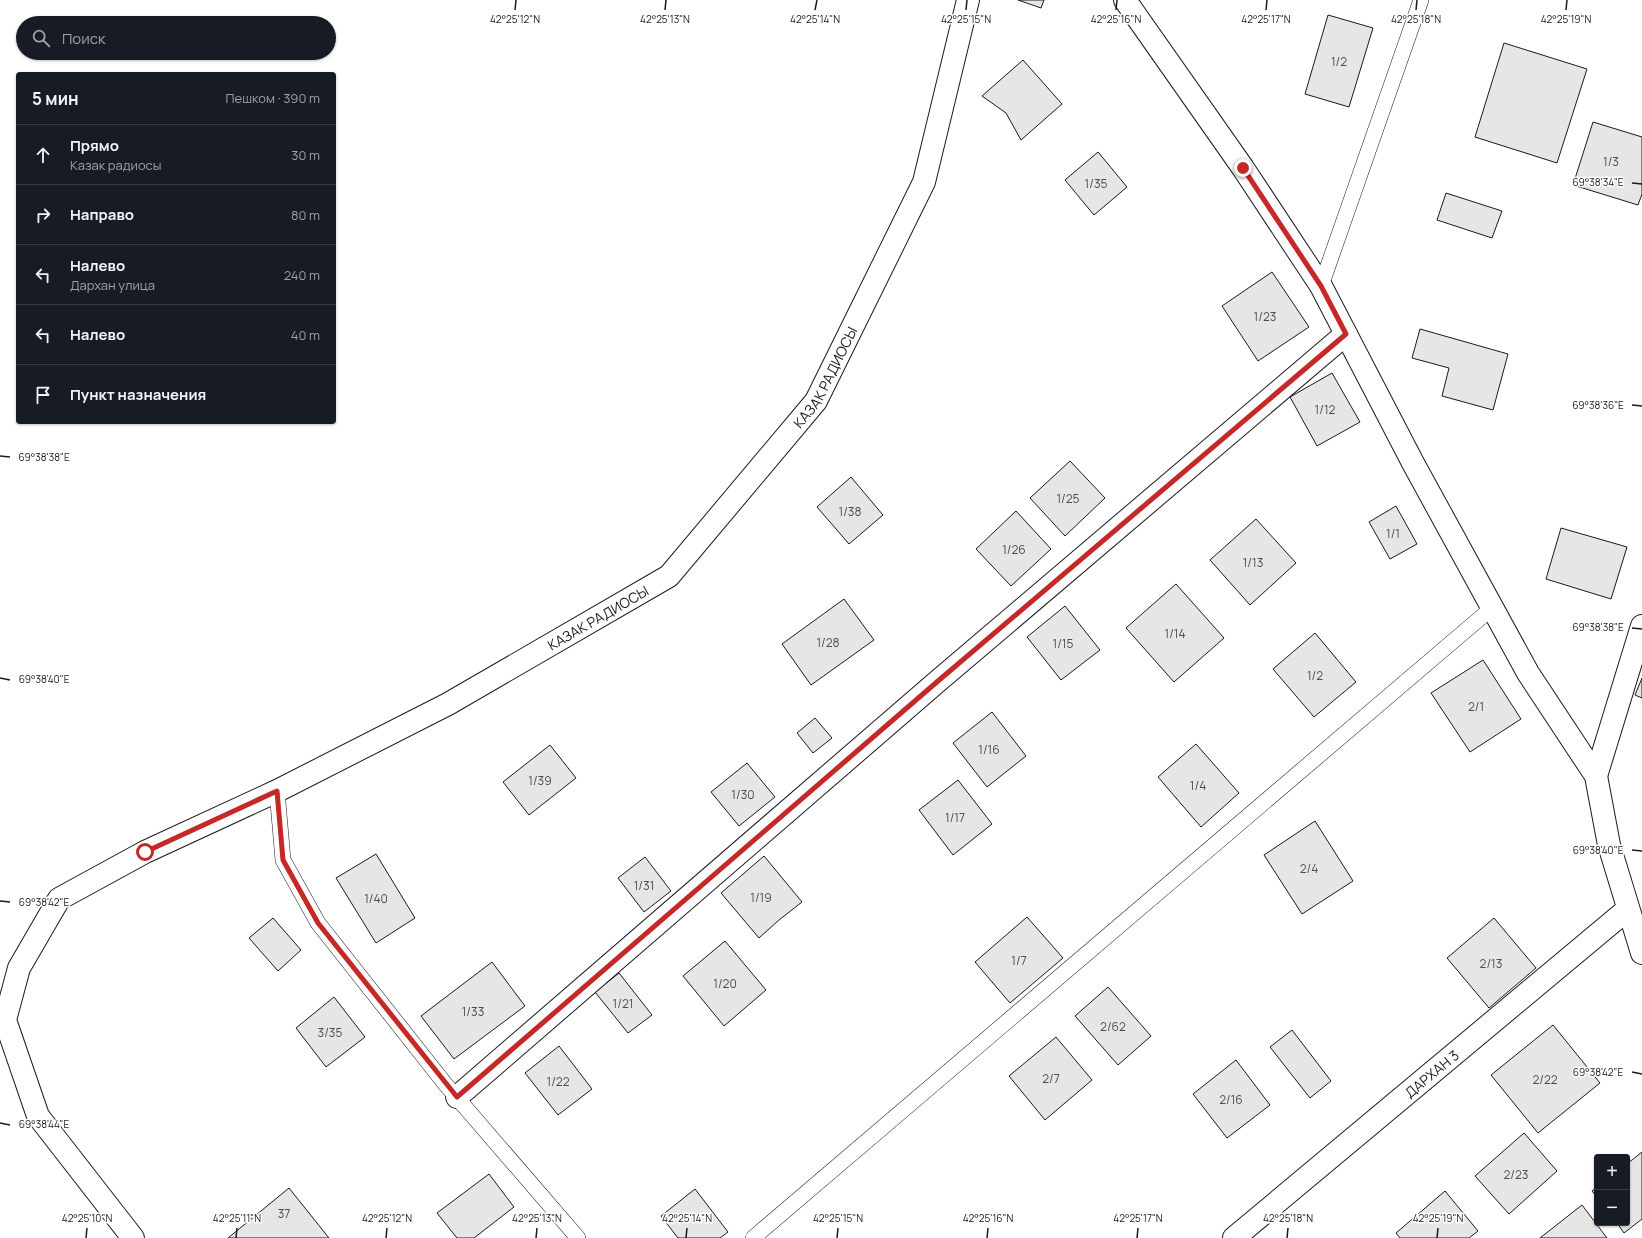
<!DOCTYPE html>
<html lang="ru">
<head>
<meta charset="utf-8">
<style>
  :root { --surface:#171b24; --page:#242831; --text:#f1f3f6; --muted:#9ea1a6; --line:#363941 }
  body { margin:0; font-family:Manrope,sans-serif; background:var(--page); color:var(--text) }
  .controls { position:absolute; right:12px; bottom:12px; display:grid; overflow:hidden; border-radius:4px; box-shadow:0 1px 3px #0004 }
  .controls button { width:36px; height:36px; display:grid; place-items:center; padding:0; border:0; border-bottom:1px solid var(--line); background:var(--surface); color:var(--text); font:20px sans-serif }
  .stop { position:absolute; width:12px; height:12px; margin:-9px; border:3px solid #c62828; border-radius:50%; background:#fff }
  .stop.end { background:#c62828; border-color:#fff; box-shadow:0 1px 4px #0008 }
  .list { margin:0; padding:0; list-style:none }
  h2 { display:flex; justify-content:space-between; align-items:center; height:52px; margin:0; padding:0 16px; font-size:17px }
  h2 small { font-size:13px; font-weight:400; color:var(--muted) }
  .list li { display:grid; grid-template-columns:26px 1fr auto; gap:12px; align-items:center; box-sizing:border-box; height:60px; padding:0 16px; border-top:1px solid var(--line) }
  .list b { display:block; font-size:15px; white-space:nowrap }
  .list p { margin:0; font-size:13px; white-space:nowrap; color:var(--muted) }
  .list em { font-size:13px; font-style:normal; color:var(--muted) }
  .icon { flex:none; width:22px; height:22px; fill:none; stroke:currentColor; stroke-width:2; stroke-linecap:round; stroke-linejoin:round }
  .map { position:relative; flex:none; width:1642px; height:1238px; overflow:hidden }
  .search { position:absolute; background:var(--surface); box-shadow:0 1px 3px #0004; left:16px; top:16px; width:320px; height:44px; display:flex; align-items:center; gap:10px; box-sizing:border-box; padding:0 14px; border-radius:22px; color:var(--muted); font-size:15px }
  .panel { position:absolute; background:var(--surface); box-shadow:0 1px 3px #0004; left:16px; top:72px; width:320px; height:352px; border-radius:4px }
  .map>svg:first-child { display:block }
</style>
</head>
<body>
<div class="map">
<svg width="1642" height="1238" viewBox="0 0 1642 1238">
  <rect width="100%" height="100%" fill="#fff"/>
  <!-- building -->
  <path fill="#e6e6e6" stroke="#1a1a1a" d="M1018,0H1044L1041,8Z
    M1328,15L1373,28L1349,107L1305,94Z
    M1504,43L1587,69L1557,163L1475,137Z
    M1023,60L1062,104L1021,140L1006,113L982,96Z
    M1593,122L1642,137V194L1638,205L1573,185Z
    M1098,152L1127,187L1094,215L1065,180Z
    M1446,193L1502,211L1492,238L1437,220Z
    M1272,272L1309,327L1258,361L1222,306Z
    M1420,329L1508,354L1493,410L1442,396L1449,368L1412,358Z
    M1332,373L1360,422L1317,446L1290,397Z
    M1070,461L1105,498L1065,536L1030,498Z
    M851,477L883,515L849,544L817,507Z
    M1396,506L1417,544L1390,559L1369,522Z
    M1016,511L1051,549L1011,586L976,549Z
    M1256,519L1296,563L1250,605L1210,560Z
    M1561,528L1627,547L1611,599L1546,579Z
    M1176,584L1224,638L1174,682L1126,628Z
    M844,599L874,640L811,685L782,644Z
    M1065,606L1100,650L1061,680L1027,637Z
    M1315,633L1356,682L1314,717L1273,669Z
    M1483,660L1521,719L1470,752L1431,693Z
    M1642,678V698L1635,695Z
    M992,712L1026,756L987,787L953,743Z
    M815,718L832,738L813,753L797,733Z
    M1196,744L1239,793L1201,827L1158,777Z
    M550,745L576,778L529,815L503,782Z
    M747,763L775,797L739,826L711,792Z
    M958,780L992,824L953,855L919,810Z
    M1315,821L1353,881L1302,914L1264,855Z
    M376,854L415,918L376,943L336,878Z
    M764,856L802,902L779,920L759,938L721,893Z
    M645,857L671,891L644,912L618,878Z
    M1027,917L1063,958L1010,1003L975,962Z
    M273,918L301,950L278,971L249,938Z
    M1494,918L1536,968L1489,1008L1447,958Z
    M725,941L766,990L724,1026L683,976Z
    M492,962L525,1006L454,1059L421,1016Z
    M619,973L652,1015L628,1033L595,992Z
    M1108,987L1151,1036L1118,1065L1075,1016Z
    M334,997L365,1037L326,1067L296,1028Z
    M1553,1025L1600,1083L1538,1133L1491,1075Z
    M1292,1030L1331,1081L1310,1098L1270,1047Z
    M1056,1037L1092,1080L1045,1120L1009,1076Z
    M559,1046L592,1089L558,1115L525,1073Z
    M1236,1060L1270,1105L1227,1138L1193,1094Z
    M1524,1133L1557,1171L1509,1214L1475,1176Z
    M1642,1152V1219L1624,1233L1617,1223H1627V1164Z
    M489,1174L514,1207L474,1238H457L437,1213Z
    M1597,1187V1197L1592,1191Z
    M289,1188L329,1238H228Z
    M695,1189L728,1232L720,1238H678L661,1216Z
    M1445,1191L1478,1231L1469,1238H1400L1396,1233Z
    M1582,1205L1607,1238H1540Z"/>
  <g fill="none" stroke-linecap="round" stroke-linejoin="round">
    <defs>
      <path id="lane" d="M1321,286L1421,0
        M277,791L283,860L318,923L446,1085L578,1238
        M753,1238L1492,608"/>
      <g id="street">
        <path d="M1125,0L1243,168L1321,286L1413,463L1528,673L1596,776L1609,845L1642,953"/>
        <path d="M1596,776L1642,626"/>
        <path d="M457,1097L938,681L1346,334"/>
        <path id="s1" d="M133,1238L38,1116L5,1020L19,968L59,899L145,852L277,791L448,704L669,576L816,401L924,182L968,0"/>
        <path id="s2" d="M1234,1238L1628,909"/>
      </g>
    </defs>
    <!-- lane casing -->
    <use href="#lane" stroke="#1a1a1a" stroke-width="16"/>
    <!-- street casing -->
    <use href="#street" stroke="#1a1a1a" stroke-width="24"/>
    <!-- lane -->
    <use href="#lane" stroke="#fff" stroke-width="15"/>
    <!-- street -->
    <use href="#street" stroke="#fff" stroke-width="22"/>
  </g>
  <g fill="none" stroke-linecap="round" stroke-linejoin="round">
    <!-- route -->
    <path stroke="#c62828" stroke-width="5" d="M145,852L277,791L283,860L318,923L457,1097L938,681L1346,334L1321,286L1243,168"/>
  </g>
  <!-- ticks -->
  <path fill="none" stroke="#1a1a1a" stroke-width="1.5" d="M515,10L516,0M665,10L666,0M815,10L817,0M966,10L967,0M1116,10L1117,0M1266,10L1267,0M1416,10L1417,0M1566,10L1567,0M1632,183L1642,184M1632,405L1642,406M0,456L10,457M1632,628L1642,629M0,678L10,680M1632,850L1642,851M0,901L10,902M1632,1072L1642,1074M0,1123L10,1125M86,1238L87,1228M236,1238L237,1228M386,1238L387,1228M536,1238L537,1228M686,1238L687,1228M837,1238L838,1228M987,1238L988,1228M1137,1238L1138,1228M1287,1238L1288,1228M1437,1238L1438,1228"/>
  <g text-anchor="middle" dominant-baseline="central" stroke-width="3" stroke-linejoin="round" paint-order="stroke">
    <!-- number labels -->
    <g font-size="12" fill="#4d4d4d">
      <text x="1339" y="61">1/2</text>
      <text x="1611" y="161">1/3</text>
      <text x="1096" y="183">1/35</text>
      <text x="1265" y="316">1/23</text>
      <text x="1325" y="409">1/12</text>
      <text x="1068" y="498">1/25</text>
      <text x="850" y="511">1/38</text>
      <text x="1393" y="533">1/1</text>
      <text x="1014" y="549">1/26</text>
      <text x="1253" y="562">1/13</text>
      <text x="1175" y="633">1/14</text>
      <text x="828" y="642">1/28</text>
      <text x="1063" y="643">1/15</text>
      <text x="1315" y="675">1/2</text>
      <text x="1476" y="706">2/1</text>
      <text x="989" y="749">1/16</text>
      <text x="540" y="780">1/39</text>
      <text x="1198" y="785">1/4</text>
      <text x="743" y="794">1/30</text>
      <text x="955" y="817">1/17</text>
      <text x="1309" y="868">2/4</text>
      <text x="644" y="885">1/31</text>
      <text x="761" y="897">1/19</text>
      <text x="376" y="898">1/40</text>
      <text x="1019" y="960">1/7</text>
      <text x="1491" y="963">2/13</text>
      <text x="725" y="983">1/20</text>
      <text x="623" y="1003">1/21</text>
      <text x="473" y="1011">1/33</text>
      <text x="1113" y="1026">2/62</text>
      <text x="330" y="1032">3/35</text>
      <text x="1051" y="1078">2/7</text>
      <text x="1545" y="1079">2/22</text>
      <text x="558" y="1081">1/22</text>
      <text x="1231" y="1099">2/16</text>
      <text x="1516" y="1174">2/23</text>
      <text x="284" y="1213">37</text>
    </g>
    <!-- street labels -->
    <g font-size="14" fill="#1a1a1a" stroke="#fff">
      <text stroke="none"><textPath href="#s1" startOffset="1334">КАЗАК РАДИОСЫ</textPath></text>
      <text stroke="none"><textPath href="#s1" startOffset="998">КАЗАК РАДИОСЫ</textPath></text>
      <text stroke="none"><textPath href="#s2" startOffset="257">ДАРХАН 3</textPath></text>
    </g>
  </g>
  <g font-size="10" text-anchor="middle" fill="#1a1a1a" stroke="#fff" stroke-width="3" stroke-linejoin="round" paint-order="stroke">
    <text x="515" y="23">42°25'12"N</text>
    <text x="665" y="23">42°25'13"N</text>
    <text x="815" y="23">42°25'14"N</text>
    <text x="966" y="23">42°25'15"N</text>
    <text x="1116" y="23">42°25'16"N</text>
    <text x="1266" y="23">42°25'17"N</text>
    <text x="1416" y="23">42°25'18"N</text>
    <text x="1566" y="23">42°25'19"N</text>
    <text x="1598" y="186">69°38'34"E</text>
    <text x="1598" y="409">69°38'36"E</text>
    <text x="44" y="461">69°38'38"E</text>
    <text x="1598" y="631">69°38'38"E</text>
    <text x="44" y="683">69°38'40"E</text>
    <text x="1598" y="854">69°38'40"E</text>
    <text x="44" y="906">69°38'42"E</text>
    <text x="1598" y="1076">69°38'42"E</text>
    <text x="44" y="1128">69°38'44"E</text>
    <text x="87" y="1222">42°25'10"N</text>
    <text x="237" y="1222">42°25'11"N</text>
    <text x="387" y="1222">42°25'12"N</text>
    <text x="537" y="1222">42°25'13"N</text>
    <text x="687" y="1222">42°25'14"N</text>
    <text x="838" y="1222">42°25'15"N</text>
    <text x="988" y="1222">42°25'16"N</text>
    <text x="1138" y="1222">42°25'17"N</text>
    <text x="1288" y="1222">42°25'18"N</text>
    <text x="1438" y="1222">42°25'19"N</text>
  </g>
</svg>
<div class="controls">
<button>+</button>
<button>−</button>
</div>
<div class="stop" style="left:145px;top:852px"></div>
<div class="stop end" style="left:1243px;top:168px"></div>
<div class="search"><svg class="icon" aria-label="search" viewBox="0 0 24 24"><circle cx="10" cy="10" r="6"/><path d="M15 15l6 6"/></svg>Поиск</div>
<section class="panel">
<h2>5 мин<small>Пешком · 390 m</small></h2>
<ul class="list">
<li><svg class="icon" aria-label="ahead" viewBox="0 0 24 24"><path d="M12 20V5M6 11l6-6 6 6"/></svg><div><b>Прямо</b><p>Казак радиосы</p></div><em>30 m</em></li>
<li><svg class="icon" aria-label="right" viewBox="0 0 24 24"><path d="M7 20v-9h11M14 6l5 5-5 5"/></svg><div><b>Направо</b></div><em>80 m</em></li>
<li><svg class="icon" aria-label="left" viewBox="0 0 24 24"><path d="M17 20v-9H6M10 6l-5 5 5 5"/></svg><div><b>Налево</b><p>Дархан улица</p></div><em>240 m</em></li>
<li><svg class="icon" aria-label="left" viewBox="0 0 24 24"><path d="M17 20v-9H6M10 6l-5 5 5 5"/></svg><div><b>Налево</b></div><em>40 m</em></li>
<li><svg class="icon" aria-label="arrive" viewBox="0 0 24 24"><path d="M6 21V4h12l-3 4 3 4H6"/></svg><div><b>Пункт назначения</b></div></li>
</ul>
</section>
</div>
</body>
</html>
